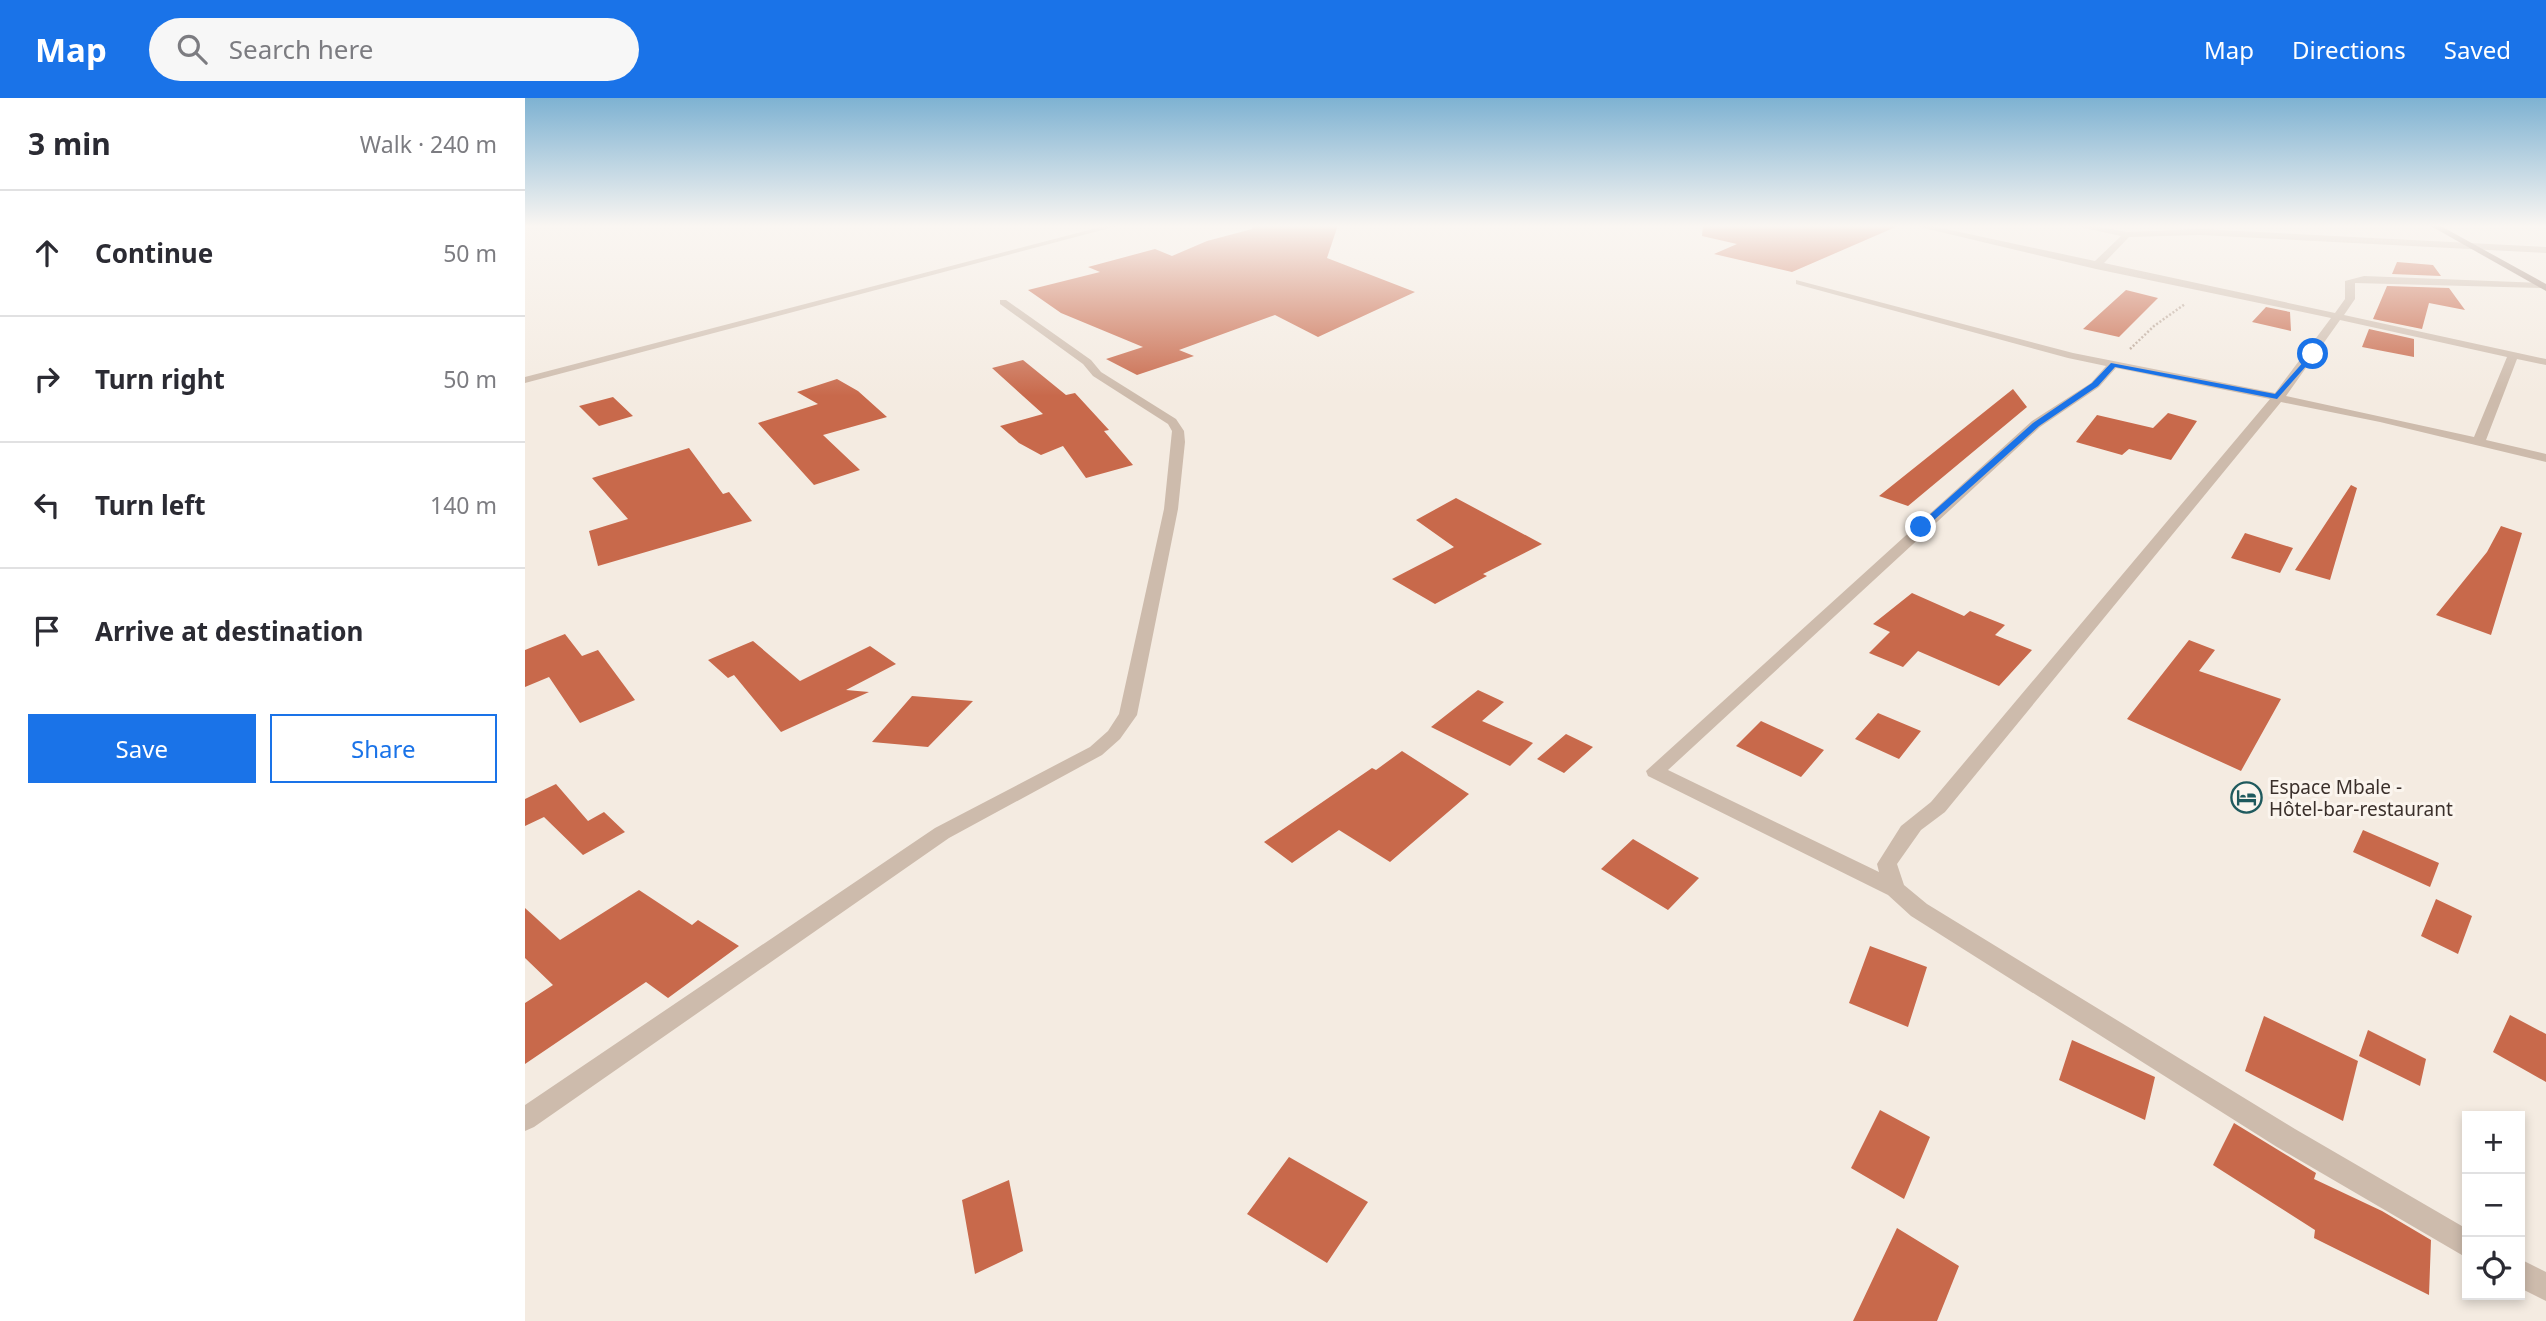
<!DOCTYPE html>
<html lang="en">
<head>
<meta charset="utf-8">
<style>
  :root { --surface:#fff; --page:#f7f7f7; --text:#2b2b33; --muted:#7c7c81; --line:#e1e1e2; --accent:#1a73e8 }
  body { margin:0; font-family:"Noto Sans",sans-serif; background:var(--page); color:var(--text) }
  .controls { position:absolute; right:21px; bottom:21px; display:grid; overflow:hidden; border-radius:0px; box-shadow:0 4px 10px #0003 }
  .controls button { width:63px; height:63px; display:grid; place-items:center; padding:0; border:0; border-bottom:2px solid var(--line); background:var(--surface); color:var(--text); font:35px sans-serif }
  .stop { position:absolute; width:21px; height:21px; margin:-16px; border:5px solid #1a73e8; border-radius:50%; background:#fff }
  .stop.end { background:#1a73e8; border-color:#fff; box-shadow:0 2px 7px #0008 }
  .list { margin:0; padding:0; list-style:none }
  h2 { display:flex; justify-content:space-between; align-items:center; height:91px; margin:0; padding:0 28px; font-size:30px }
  h2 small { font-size:23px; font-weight:400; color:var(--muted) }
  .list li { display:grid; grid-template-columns:46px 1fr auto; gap:21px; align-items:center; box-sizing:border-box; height:126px; padding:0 28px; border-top:2px solid var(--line) }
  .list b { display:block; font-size:26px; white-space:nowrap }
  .list em { font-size:23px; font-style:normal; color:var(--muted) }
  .actions { display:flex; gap:14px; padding:21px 28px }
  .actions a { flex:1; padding:16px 0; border:2px solid var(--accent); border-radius:0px; text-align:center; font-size:24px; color:var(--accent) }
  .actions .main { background:var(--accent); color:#fff }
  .icon { flex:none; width:38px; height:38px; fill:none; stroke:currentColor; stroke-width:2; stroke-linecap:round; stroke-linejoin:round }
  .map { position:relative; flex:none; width:2021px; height:1223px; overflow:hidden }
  header { display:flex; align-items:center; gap:42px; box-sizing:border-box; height:98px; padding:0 35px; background:var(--accent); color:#fff }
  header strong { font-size:33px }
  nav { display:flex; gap:38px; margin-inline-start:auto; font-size:24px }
  .search { width:490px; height:63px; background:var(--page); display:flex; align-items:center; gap:18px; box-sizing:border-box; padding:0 24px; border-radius:38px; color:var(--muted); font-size:26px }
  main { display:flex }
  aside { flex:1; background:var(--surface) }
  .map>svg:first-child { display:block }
</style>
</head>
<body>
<header>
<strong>Map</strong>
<div class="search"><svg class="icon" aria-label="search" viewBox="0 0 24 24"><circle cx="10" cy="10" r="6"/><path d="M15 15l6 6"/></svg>Search here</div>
<nav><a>Map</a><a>Directions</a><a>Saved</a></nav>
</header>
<main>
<aside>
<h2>3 min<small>Walk · 240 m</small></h2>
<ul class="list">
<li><svg class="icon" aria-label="ahead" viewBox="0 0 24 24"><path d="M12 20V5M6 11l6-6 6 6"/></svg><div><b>Continue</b></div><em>50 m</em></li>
<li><svg class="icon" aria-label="right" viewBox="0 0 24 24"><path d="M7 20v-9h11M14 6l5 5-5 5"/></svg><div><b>Turn right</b></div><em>50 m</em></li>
<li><svg class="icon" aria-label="left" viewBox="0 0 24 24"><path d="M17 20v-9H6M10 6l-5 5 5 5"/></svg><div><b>Turn left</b></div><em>140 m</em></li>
<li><svg class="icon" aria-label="arrive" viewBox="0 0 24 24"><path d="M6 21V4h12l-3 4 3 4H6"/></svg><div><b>Arrive at destination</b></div></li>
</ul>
<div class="actions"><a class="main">Save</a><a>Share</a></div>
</aside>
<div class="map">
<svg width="2021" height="1223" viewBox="0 0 2021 1223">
  <rect width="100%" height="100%" fill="#f4ebe1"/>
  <!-- building -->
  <path fill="#c8694b" d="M728,127H813L802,160L890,194L793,239L750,217L654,252L669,258L612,277L581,261L618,249L536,215L503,192L575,174L563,169L630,151L647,158L682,143L727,131Z
    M1178,127H1373V128L1267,174L1189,156L1212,146L1177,138Z
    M1872,164L1908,167L1916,178L1867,176Z
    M1862,188L1924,190L1940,212L1904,205L1897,231L1848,221Z
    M1601,192L1633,200L1594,239L1558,231Z
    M1741,209L1765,214L1766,233L1727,224Z
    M1844,231L1889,241V259L1837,249Z
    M498,262L541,297L550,295L584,332L579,333L608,367L561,380L538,348L516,357L494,345L475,328L518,316L467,270Z
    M312,281L333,293L362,319L298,337L335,372L289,387L233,325L293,306L272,294Z
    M1488,291L1502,309L1383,408L1354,398Z
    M88,299L108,318L74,328L54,308Z
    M1643,315L1672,323L1646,362L1604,351L1597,357L1551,344L1572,317L1628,330Z
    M164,350L198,396L204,394L227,423L73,468L64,433L103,421L67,380Z
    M1826,387L1832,390L1805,482L1770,472Z
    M931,400L1017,446L958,476L962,478L910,506L867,481L929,449L891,422Z
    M1976,428L1997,435L1966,537L1911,517L1962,454Z
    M1720,435L1768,450L1755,475L1706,460Z
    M1387,495L1439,518L1445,513L1480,527L1470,537L1507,552L1474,588L1393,553L1378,569L1344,555L1365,534L1348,526Z
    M40,536L57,558L73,552L110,602L55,625L24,579L0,589V552Z
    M1664,542L1690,552L1674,573L1756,601L1716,673L1602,621Z
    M228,543L275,583L345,548L371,566L321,592L344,594L256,634L209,577L203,580L183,562Z
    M953,592L979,604L957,623L1008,645L985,668L906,629Z
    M387,598L448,603L403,649L347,644Z
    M1353,615L1396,633L1374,661L1330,641Z
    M1236,623L1299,652L1276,679L1211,648Z
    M1041,636L1068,649L1039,675L1012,661Z
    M877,653L944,696L865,764L814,732L767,765L739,744L847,670L851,672Z
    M31,686L63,723L79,714L100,734L58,757L19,719L0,728V701Z
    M1838,732L1914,765L1905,789L1828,754Z
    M1108,741L1174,780L1143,812L1076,771Z
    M114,792L167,827L173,822L214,848L143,900L121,884L0,966V905L28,887L0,860V810L35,842Z
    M1911,801L1947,818L1933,856L1896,838Z
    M1345,848L1402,869L1383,929L1324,905Z
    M1985,917L2021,936V984L1968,954Z
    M1739,918L1833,963L1818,1023L1720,973Z
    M1843,932L1901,961L1895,988L1834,958Z
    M1547,942L1630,979L1620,1022L1534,982Z
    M1355,1012L1405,1039L1379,1101L1326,1070Z
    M1709,1025L1791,1075L1789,1081L1857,1113L1906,1142L1904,1197L1789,1140L1790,1132L1688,1067Z
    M764,1059L843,1104L802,1165L722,1116Z
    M484,1082L498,1153L450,1176L437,1102Z
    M1372,1130L1434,1168L1412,1223H1328Z"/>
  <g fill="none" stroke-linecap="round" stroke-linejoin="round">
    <!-- path -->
    <path stroke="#b9a596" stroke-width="2.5" stroke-dasharray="2 2" stroke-linecap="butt" d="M1605,251L1629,228L1660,206"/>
    <!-- lane -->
    <path fill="#cdbbac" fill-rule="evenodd" d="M583,127H596L0,285V279Z"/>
    <!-- street -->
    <path fill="#cdbbac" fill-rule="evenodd" d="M1386,127H1402L1570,163L1596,138L1546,127H1564L1602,134L1675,131L2021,149V155L1675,137L1604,139L1579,165L1810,215L1820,201V183L1839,178L2019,185V189L2016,190L1830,185V201L1819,217L2021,261V267L1992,261L1961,342L2021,356V364L1855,324L1756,304L1420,714L1396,732L1372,766L1379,787L1402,806L1770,1031L1942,1131V1160L1752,1049L1386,818L1363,797L1123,678L1121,673L1507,323L1566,285L1581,268L1543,260L1271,186V182L1548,255L1750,295L1806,220L1571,171ZM1815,222L1982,259L1949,339L1761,298ZM1591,270L1745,301L1406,704L1376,728L1352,766L1354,774L1143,672L1515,329L1574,289Z
      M475,202H481L566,262L576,274L651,321L659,333L660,344L653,411L612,617L595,641L577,657L424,740L9,1029L0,1033V1007L410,730L565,649L583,633L594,616L639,411L647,333L643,326L568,278L558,266L475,206Z
      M1995,1161L2021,1174V1203L1995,1190Z"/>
    <!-- secondary -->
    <path fill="#a18a7d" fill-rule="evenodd" d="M1904,127H1914L2021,186V193Z"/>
  </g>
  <!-- sky -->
  <linearGradient id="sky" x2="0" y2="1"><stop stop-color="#7eb2d2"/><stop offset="0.43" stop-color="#faf6f2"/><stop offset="1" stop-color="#faf6f2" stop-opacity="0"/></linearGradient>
  <rect width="2021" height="298" fill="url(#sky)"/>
  <!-- route -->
  <path fill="#1a73e8" d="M1788,253L1791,257L1752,301L1590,269L1573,288L1514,328L1399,431L1391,429L1508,325L1567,285L1586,265L1750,296Z"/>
  <!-- icons -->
  <defs>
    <symbol id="hotel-ring" viewBox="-11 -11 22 22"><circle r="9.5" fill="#fbf5ee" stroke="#1f5a5e" stroke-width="1.5"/><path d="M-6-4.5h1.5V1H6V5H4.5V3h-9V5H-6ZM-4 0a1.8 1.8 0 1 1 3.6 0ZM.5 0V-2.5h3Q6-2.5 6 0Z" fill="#1f5a5e"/></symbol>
  </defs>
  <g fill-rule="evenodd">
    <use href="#hotel-ring" x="1704" y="682" width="35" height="35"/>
  </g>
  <g text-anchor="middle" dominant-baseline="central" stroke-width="6" stroke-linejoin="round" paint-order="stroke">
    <!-- poi labels -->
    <g font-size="19" fill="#3b302b" stroke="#fbf5ee" text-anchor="start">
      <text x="1744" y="689">Espace Mbale -<tspan x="1744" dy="22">Hôtel-bar-restaurant</tspan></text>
    </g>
  </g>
</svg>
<div class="controls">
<button>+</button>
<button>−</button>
<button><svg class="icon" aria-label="locate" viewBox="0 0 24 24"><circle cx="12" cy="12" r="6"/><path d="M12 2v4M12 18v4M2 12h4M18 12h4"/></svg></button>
</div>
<div class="stop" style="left:1788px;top:256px"></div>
<div class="stop end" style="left:1396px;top:429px"></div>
</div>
</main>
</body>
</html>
